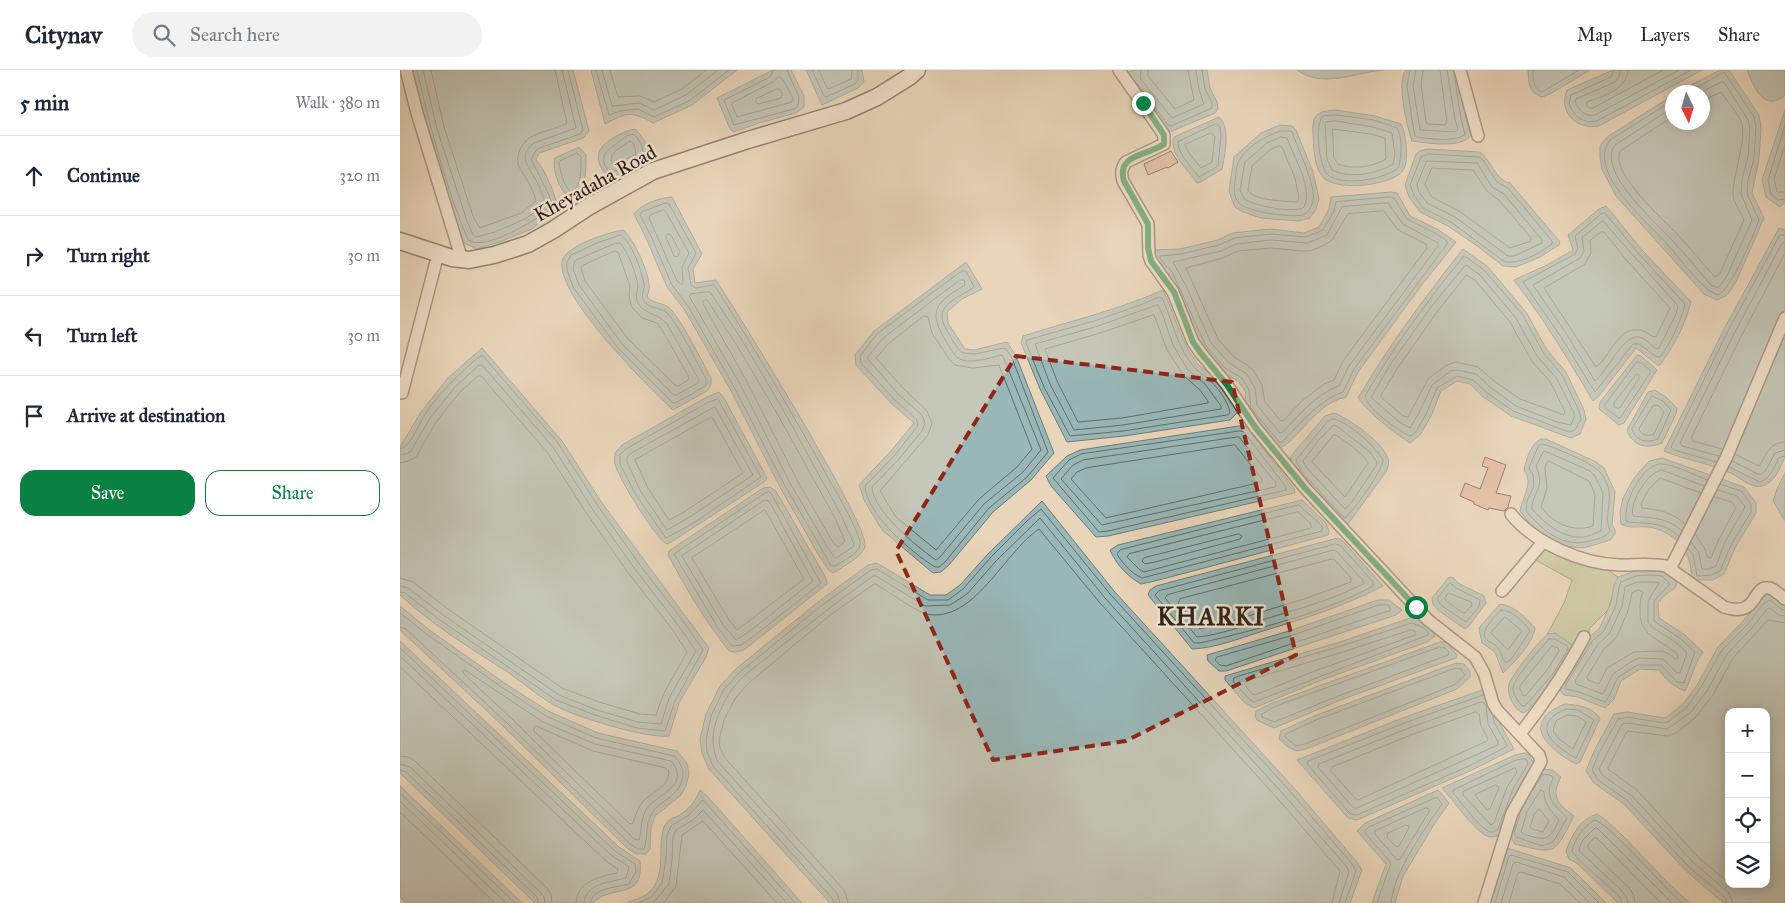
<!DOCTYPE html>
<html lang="en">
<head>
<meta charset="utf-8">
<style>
  :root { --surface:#fff; --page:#f2f2f3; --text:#1f2937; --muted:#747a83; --line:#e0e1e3; --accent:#0b8043 }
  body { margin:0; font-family:"IM FELL Great Primer",serif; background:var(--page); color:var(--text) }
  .controls { position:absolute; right:15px; bottom:15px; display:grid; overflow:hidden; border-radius:10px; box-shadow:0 2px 12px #0003 }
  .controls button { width:45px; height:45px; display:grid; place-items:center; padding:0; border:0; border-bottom:1px solid var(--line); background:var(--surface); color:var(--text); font:25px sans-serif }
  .compass { position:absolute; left:1265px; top:15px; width:45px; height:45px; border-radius:50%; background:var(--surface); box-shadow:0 2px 12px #0003; rotate:175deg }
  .stop { position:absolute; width:15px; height:15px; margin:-11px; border:4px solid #0b8043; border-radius:50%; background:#fff }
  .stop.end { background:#0b8043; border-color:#fff; box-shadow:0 1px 5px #0008 }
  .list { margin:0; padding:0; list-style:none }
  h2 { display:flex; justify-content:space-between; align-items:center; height:65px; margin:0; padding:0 20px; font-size:21px }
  h2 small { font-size:16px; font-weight:400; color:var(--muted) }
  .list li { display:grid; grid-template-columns:32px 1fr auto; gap:15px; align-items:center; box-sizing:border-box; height:80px; padding:0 20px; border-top:1px solid var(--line) }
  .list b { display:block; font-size:19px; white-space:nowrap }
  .list em { font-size:16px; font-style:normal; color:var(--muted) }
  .actions { display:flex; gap:10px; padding:15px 20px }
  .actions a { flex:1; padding:11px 0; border:1px solid var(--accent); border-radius:15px; text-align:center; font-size:18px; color:var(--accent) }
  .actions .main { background:var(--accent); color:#fff }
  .icon { flex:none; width:28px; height:28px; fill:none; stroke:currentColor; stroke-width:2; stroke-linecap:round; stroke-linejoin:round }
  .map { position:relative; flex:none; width:1385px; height:833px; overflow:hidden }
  header { display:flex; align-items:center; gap:30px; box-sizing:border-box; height:70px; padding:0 25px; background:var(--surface); border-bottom:1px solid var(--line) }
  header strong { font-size:24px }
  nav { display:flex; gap:28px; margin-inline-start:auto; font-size:18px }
  .search { width:350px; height:45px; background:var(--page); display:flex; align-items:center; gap:12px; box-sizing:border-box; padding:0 18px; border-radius:28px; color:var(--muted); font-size:19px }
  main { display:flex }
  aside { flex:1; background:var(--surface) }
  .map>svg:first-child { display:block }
</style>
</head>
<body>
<header>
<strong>Citynav</strong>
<div class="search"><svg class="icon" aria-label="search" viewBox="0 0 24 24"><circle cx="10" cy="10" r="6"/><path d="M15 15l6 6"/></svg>Search here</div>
<nav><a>Map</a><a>Layers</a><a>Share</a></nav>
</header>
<main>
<aside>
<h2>5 min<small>Walk · 380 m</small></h2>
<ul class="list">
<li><svg class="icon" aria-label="ahead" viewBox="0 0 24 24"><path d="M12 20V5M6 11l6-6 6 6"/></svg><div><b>Continue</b></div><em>320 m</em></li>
<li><svg class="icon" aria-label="right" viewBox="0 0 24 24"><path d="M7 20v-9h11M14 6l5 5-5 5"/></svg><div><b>Turn right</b></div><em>30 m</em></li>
<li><svg class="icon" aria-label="left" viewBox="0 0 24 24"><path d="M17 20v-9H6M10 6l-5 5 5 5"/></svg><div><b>Turn left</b></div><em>30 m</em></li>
<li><svg class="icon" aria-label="arrive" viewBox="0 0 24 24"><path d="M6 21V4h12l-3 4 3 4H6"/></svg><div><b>Arrive at destination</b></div></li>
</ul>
<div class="actions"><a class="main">Save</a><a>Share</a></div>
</aside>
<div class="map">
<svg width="1385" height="833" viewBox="0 0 1385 833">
  <rect width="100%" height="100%" fill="#e9d5ba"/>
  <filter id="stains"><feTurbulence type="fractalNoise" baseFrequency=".004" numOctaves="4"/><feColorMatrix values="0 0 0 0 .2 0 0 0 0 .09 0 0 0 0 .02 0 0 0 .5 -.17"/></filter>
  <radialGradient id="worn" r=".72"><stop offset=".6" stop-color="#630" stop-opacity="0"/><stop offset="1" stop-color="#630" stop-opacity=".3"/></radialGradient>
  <!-- green -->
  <path fill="#b4be92" stroke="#707056" d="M1143,472L1200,494L1218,507L1208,540L1189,559V567L1175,577L1155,563L1147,565L1164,533L1172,510L1130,487Z"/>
  <!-- water -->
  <path fill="#99b7b7" stroke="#6d7c78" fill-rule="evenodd" d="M11,0H173L189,61L183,68L139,83L136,90C148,104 153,122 159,139L155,143L142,150L132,159L99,172L77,179L64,173L26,62Z
    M191,0H337L292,35L253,53C232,41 227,42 205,54Z
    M373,0H391L404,26V37L396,43L359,53L334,62L330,59L317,28Z
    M406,0H462L464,12L458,18L422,35Z
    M734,0H807L810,18L817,32L818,39L815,43L772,61H767L727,3Z
    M897,0H984C956,2 923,19 897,0Z
    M1006,0H1058L1066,48L1071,65C1062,79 1027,73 1012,71C1007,57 996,11 1006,0Z
    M1128,0H1190L1150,24L1142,27C1128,22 1129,14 1128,0Z
    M1213,0H1302L1199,56C1176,60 1158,42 1167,20Z
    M1320,0H1329L1359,45L1361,57L1359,89L1352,123L1364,148L1336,212L1327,225L1317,230L1304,224L1216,126L1202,99L1200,88V76L1207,67L1272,26V52H1302V22H1278Z
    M1347,0H1385V26C1363,42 1354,17 1347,0Z
    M936,40L975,46L1001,54C1006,63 1009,89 1004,99C994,116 939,121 925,109C913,99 914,76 913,62C912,43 919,41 936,40Z
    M1385,40V132L1380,137L1366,127L1362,110Z
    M819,47C831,58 825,84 822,99L801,112L797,113C788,100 769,84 774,67Z
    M880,55L892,56L896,60L913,102L919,129L916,139L910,148L898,151L861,148L843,142L835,137L832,130L829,121L834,87L861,63Z
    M235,59C245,69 250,78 247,91L211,108C200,102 193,84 204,75C212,67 225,61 235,59Z
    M179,77L186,85C186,100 187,121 171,128C159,122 152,100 155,88Z
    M1027,79L1080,82C1091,90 1096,111 1110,113L1160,172L1159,175L1140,187L1116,197L1103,196L1076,175L1048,156L1020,142L1009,127L1005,115L1016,84L1020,81Z
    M991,122L997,123L1010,146L1037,159L1056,172L1021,216L958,302L946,327C926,331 912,348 899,362C892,369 887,376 877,379L846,340L845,321L838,311L822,302L801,279L768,204L753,189L754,180L780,179L818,170L832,163L871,159L904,163L919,157L929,139L931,127Z
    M272,127L302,184L293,199L295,213L316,210C336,241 471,457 465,477C462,487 441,498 433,503L428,499L418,484L381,419L330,319L284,239L267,217L246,168L234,144C241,134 259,128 272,127Z
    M1206,136L1242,180L1291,232C1285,255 1274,277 1259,296L1236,278L1199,326L1193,331C1168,289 1143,248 1114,210L1147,195L1173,180L1168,165L1199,139Z
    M1379,158L1385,160V387C1380,397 1375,413 1362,416C1352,419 1339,407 1331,403C1309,393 1285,390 1264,381L1324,259Z
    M224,160C235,173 247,197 249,215C250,219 248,223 247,227C256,235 261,232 268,237C279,245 303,293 311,308V315L307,321L273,340C248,316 157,227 162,192C164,176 209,162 224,160Z
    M1063,179L1087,196L1126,242L1147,280L1166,302L1184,340L1186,349L1180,364L1171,368L1111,346L1082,326L1070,314L1057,311L1041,321L1031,346L1020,365L1010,373C991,360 972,346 958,328C989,275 1025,227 1063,179Z
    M566,192L582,219L562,229L547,242L548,253L565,279L574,280L607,272L616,286L654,383L631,410L593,442L549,495L541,502L533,503L482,460L464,430L459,415L491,381L514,353L491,333L456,295L455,285L474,261Z
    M763,220C775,244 780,271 797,293C801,298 807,301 812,305C823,315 831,330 837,343L830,350L724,366L667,372L640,319L621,273L623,266C670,251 718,240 763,220Z
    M82,278L162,371L202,433L309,578L306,587L279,633L269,666C247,669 172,646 152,634C137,625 123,613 109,603C72,579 32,555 0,525V377L21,342L47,309Z
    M1237,285L1241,286L1257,300L1224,353L1219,355L1199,339L1200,332Z
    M1255,320L1266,327L1277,338L1276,344L1262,373C1246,379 1233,377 1227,360L1248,322Z
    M319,322L324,328L367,408L364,412L268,474C257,472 218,407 215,394C214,391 215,386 215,383L222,375L305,328Z
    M934,343C950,349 979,370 987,386C990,391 988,397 986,402L947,455L939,450L892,394L890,387L925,346Z
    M839,356H846L894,418L895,423L708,466L696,467L651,416L646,406L667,386L680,380Z
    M1141,369H1146L1196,392L1204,398L1215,422L1212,455L1215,460V464L1210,470L1184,478L1172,477L1157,473L1145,467L1134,459L1120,441C1122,427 1134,413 1124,400C1126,390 1131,373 1141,369Z
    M1262,388L1344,417L1356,433V443L1335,478L1324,504L1313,510H1292C1291,503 1291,494 1288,487C1282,471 1265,459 1248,457C1238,456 1229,459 1221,454L1220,442L1223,428L1234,408L1249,391Z
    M1385,403V451L1373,431L1377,419Z
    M370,417L376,421L426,508L427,514L344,580L336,582L329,581C305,551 286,518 268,485L269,481L363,418Z
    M902,430L926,453L929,461L928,465L759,510L741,514C727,506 716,494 710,480L718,475Z
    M642,431L714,521L893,717L956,791L962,800L950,833H430L309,699L302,683L300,669L306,644L320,616L337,598L418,532L468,495L477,493L530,525H546L560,515L588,484Z
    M938,468L944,472L983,516C943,537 902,549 860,562C838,569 815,578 792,579L748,525L750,520L756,516Z
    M1253,500L1263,501L1277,512L1275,518L1266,524L1258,533L1259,548L1285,565L1303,582C1294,594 1292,608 1285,621C1273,616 1266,610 1259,600L1240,599L1221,611L1214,629L1205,638L1178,627L1164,625L1160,620L1161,612L1189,567L1199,559L1211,533L1214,515L1218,507L1235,501Z
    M1049,507L1054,508L1058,513L1084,526L1086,533L1069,556L1065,559L1038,540L1033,534L1032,528Z
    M1369,523L1385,536V833H1326L1320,830L1285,800L1224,734L1194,713L1186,701L1194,681L1214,644L1227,642L1265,648L1283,634L1297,615L1318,577L1344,550L1360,530ZM1329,642H1366V814H1329Z
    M978,530H989L1002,540L996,545L826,601H819L808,591L807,585L889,561Z
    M1100,534C1115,536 1125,547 1135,558C1133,573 1114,593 1103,603L1095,582L1082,573L1079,558Z
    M0,536L28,559L103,612L148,641L198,663L277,681L287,693L289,703L286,716L280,726L255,746L251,757L250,779L246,784H236L227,778L103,656L0,560Z
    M1013,547C1022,551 1033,555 1035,566L1027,572L919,611L854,638L844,632L825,610V606L940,572Z
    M1155,563L1175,577L1157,606L1127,641L1123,643C1114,640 1106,623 1109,614C1111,606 1141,568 1148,564C1150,563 1153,564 1155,563Z
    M0,571L219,777L240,791C244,832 212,813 193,833H135L0,703Z
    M1040,572H1047L1057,585L1056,588L943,629L874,658L857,650L855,646L856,641L872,633Z
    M1056,593L1064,594L1070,601V607L1057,619L906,679L896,681L888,677L879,669L881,661L914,646Z
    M1088,618L1098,650L1114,679L1072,700L957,750L948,748L897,690L1005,647Z
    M1165,634C1177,635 1194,637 1200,649L1180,692L1176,694C1146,678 1120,652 1165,634Z
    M1125,683L1129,685L1134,694L1102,763C1098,765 1093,769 1087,766C1076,762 1052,729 1042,718L1115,685Z
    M1143,699L1152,700L1161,707C1150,727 1158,734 1174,746C1154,784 1157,785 1115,774L1109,765L1110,756Z
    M0,716L122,833H6L0,827Z
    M300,720L308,727L402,833H226C233,830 242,828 247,824C271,806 253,766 268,751C270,749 275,747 278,746C289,739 295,732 300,720Z
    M1038,720L1049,733L1033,756L1003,806L995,833H972L986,794L957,761L965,753Z
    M1197,744C1206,749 1213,757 1221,764C1244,787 1265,812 1290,833H1218L1178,794L1169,789L1166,781C1172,765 1180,749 1197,744Z
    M1107,778L1171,798L1206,833H1090Z"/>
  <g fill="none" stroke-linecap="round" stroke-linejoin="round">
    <!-- shore -->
    <path stroke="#626d68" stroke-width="1" d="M17,0C30,57 45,115 68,170C86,182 136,149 153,138L149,125L131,89L137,79L180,64L183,60L168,0
      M23,0L37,59L67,151L73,165L76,167L95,162L125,149L145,135C144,126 138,113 133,105C126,93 119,85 134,73L176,58L162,0
      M31,0L44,57L74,149L80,158L121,143L136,131C134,120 127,110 121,100C117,95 117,88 119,82C127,60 150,63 167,53L155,0
      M196,0L209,45L220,41L238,39L254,47L289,31L329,0
      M202,0L212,36L239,33L254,40L286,25L318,0
      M210,0L218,27L240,26L254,32L282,19L306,0
      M373,0L370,7L324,30L334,55L394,39L398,35L399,27L387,0
      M412,0L424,26L426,27L455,14L458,10V0
      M419,0L427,18L429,19L451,9L452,0
      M741,0L740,8L772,48L804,34L799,20L796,0
      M748,0V6L775,39L794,30L788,0
      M1010,0L1007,16L1014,62L1016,67C1031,69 1053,72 1065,65L1061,49L1054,3
      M1016,0L1013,16L1020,60L1055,62L1058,59L1055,49L1047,0
      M1023,0L1021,15L1026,52L1028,54L1045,55L1047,52L1040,0
      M1133,0C1133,9 1133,19 1142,22L1179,0
      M1214,0L1211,7L1171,25L1169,34C1175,47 1183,54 1197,51L1291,0
      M1220,0L1219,7L1215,12L1176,29L1175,32C1179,41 1185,47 1195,45L1279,0
      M1228,0C1227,20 1203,26 1187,32V36L1189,38H1193L1263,0
      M379,7L382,8L393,28L392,32L337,47L332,35V33L373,12Z
      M737,13L768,55L771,56L812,38V33L805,19L802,0
      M377,19H380L382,24L381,28L358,34L356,32V29Z
      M1272,31L1210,70C1186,102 1248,152 1267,174C1279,187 1303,221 1318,225C1332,218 1353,166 1359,150L1347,124L1348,110L1354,88L1356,57L1354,47L1324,2L1289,22
      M1272,38L1215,75C1196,100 1255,152 1271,169C1285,184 1298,200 1311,215L1318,218L1327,206L1352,150L1341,124L1342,109L1348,87L1350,58L1348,50L1324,12H1321L1302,22
      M936,45L974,50L997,58C1003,68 1001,86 999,97C987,109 943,117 928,105C919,97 914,54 923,46Z
      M1272,47L1220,81C1210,103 1263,149 1278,165C1290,178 1302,193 1314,206L1316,207L1320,203L1344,150C1341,142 1334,134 1333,125C1332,106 1348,68 1341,51C1336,41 1327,31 1321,22L1302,31
      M936,51L973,57L992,63L995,84L993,94C977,104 950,109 932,100L927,89L925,54L926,52Z
      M816,54L820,57L821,66L818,96L799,107C792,98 777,83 778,72Z
      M1385,55L1368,110L1371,124L1378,130L1385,129
      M933,59L971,64L985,68L986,89C973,97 952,100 938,94L934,88Z
      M880,61H890L892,62C898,79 916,115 913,131C912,136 909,142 905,144C895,149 847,142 839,133C833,127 834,118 835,111C836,104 836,94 840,89C849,75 866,66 880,61Z
      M811,63L815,66L812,92L801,98L789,83L785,75Z
      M233,64C240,69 245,79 242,88L215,101H208C198,85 207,80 219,72C223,68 227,65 233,64Z
      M881,67L887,68C893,85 915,122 903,138C891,143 855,136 844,129L840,120L845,92L867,73Z
      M230,71L234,74L236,84L215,95L212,94C208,82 221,78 230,71Z
      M1385,75L1374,109L1377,122H1385
      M879,76L882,77L895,108L899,128L897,132C885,131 853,131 848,120L852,96L871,79Z
      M177,83L181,87C181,98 182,117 171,122C163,115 161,103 159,93L160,91Z
      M1028,84L1079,87L1083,90L1097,112L1108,118L1152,171V174C1140,183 1121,194 1105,192L1051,152L1023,138L1014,125L1010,115L1021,87Z
      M1027,91L1077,93L1092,117L1104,124L1142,170V173L1114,186H1108L1055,147L1027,133L1019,122L1017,115Z
      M1032,98L1073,100L1087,121L1100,131L1131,168V171L1110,178L1059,141L1032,127L1025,115Z
      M990,127L994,128L1007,149L1035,163L1047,171V174L954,299L943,322C918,331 901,353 882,372H879L851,338L849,320L842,308L825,298L806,276L772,202L760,189V186L781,184L819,175L834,168L871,164L906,167L923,160L934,141L936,132Z
      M266,133L269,134L296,183L288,198L291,215L296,218L313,215L315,216C356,281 394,346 431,413C437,423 462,466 460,475C459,484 442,491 435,496L431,495L385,416L334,317L288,236L272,215L251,166L240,145L242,142Z
      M988,133L1003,154L1038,173V176L949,296L939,316C916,324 899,345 883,362L880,363L857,335L855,318L847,304L829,293L811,273L787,218L773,192L821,181L836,174L871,170L908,173L927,165L942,137Z
      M264,140L266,142L289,183L282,197L283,213L282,215L277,211L249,148L250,145Z
      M984,141L998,160L1026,174L1027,178L943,291L934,310L924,314L902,331L884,350L881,351L865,332L862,315L853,300L847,295L834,287L818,269L786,198L823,188L838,181L871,178L903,181H910L925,175L932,170L948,144Z
      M1205,143L1238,183L1285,234C1281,252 1271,272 1260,287H1257L1239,274H1233L1195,322L1161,267L1123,212L1175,184L1178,179L1175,166L1201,144Z
      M1203,151L1278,236L1276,244L1259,278L1256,279C1251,275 1245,268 1239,267C1223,264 1207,302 1195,311L1166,263L1133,215L1180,188L1184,181L1182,168Z
      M1201,162H1204L1228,192L1270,238L1256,267C1250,267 1246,260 1239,260C1217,257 1210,287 1196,297L1144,218L1185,194L1191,183L1190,171Z
      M268,164L271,165L280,182L277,187L274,186L266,167Z
      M221,165C233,175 241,199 244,214C245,219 241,224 243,229C247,239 259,237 266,242C278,253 297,293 306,309V314L304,317L275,333H273L218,278L173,217L167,200V192L171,185L197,173Z
      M216,173H220C227,180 237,205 238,216C238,221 235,225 237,231C242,244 258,243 267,254L299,310L298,313L276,325H274L222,274L179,215L173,199L175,191Z
      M215,181L218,182L230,216L229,226L231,236L242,248L257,253L261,258L289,307L288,310L278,316L275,315L228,269L185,211L181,198L182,196Z
      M1063,187H1066L1084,200L1122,244L1143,282L1162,305L1179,341L1181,349L1175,360L1169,362L1113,341L1086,322L1073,310L1057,306L1037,318L1026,344L1016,362L1010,366C998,361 967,338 965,326C994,277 1027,231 1063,187Z
      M1066,195L1080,205L1116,248L1137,286L1157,309L1174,343V348L1171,355L1157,352L1116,336L1090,317L1076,304L1057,300L1051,301L1032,315L1020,341L1010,358L999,352L972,328V326L990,295L1031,237Z
      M562,201H566L574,217C554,231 530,236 549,264C553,271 557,279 563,283L575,284L603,278L606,279L612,288L648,382L627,407L589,438L545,492L539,497H535C511,482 467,445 465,416L495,385L517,357L518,353L516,349L494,329L461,293L460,286L477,264Z
      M1067,205L1075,210L1110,252L1131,290L1151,313L1165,342L1164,345L1120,329L1094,311L1078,297L1056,292L1047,295L1028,309L1008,347L1003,346L981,327V325L997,299L1037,242Z
      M560,210H564L565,215C535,233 527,241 547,273C551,279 555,288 562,290C575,293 589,288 601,285L603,286L641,380L623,402L584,434L540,487L536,490C517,477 473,441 472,417L499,389L522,361L525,353L522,345L499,325L467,288L482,269Z
      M310,222L342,270L381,336L440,443L454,474L453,477L436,488L434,487L428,478L390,413L340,314L289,226L291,224Z
      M759,227L762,228C773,251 777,279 795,298C798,302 803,304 807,308C816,315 829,332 830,343L827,345L723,361L670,366L644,317L626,273L627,270L694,251L743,234Z
      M307,230L336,274L375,340L434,446L445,471L439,477L434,474L397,410L346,310L303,234V231Z
      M758,235L762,243L773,275L788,300L805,314L821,336V339L723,355L674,360L650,314L635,274L695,257Z
      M754,245L767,280L784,306L799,319L808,331V333L722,348L678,352L657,311L645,279L697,264Z
      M524,246L528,247L532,263L549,289L555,295L573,298L599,295L632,379L617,397L579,429L536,480L496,447L480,421L528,365L532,353L527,341L504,319L476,288L487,275Z
      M1237,292H1240L1250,300V303L1221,347L1219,348L1205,338V335Z
      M1237,304L1239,305V308L1220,338H1216L1214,336V333Z
      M1252,326L1263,331L1271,340L1258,369C1247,373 1236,372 1232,359Z
      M318,329L361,407L292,454L266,468L236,425L220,394V385L226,379L307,333Z
      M1254,335L1259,336L1264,342L1254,364C1248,367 1241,365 1239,359Z
      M315,337L353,405L288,448L267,460L241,422L227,392V387L230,384Z
      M312,347L343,403L284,442L269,450L248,418L235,390Z
      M934,349C951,354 974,375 983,390C983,400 954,440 945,448L942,446L901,401L896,390L928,351Z
      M934,355L938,357L970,382L977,392L976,396L951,433L945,439L906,397L903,391L918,371Z
      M840,361L844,362L886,417V420L708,461L699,462L653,408L669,390L681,384Z
      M934,365H936C947,373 961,381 968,393L945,427L912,392Z
      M839,367L876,413L875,417L702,455L661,409L673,395L683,390Z
      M1142,374C1151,375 1193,394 1199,401C1204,406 1209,416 1209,422C1211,436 1204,448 1210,461C1206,467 1200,468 1193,470C1164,480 1143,461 1126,441L1127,431L1134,416L1133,404L1129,399L1130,395L1138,377Z
      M835,375L862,409V412L706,448L671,409L677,402L686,398Z
      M0,379C10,378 19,354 24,346C39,322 59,304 80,286H83L158,373L198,436L240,495L283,551L303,580L275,631L265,661L237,658L195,645L156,630L40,550L5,523L0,522
      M1322,379L1293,371L1291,368L1341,267L1385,183
      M1145,381L1190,401L1195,406L1203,423L1201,461C1195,463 1188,467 1182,467C1161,468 1145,453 1132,439C1132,421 1146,420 1136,396L1143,382Z
      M1335,384L1359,396C1367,385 1368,373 1385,372
      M0,385L6,384L11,381L30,348L55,317L79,295H82L153,377L193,440L235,499L278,555L296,581L269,628L261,654L238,652L197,640L159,625L43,545L8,518L0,516
      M1319,386L1282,376L1280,373L1334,264L1381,175L1385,171
      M1149,391L1189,411L1195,424L1193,456C1172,463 1153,453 1141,437L1147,418L1145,397L1147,392Z
      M1332,391L1360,405L1366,400L1375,383L1385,380
      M1316,392L1274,380L1271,377L1328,261L1376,172L1380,165H1385
      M0,393L9,391L16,387L36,352L60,322L78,306H81L147,382L187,444L229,504L272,559L287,582L263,625L256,645L240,644L199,632L162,618L48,539L13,512L0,508
      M1329,397L1360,412C1371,408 1374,397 1379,388L1385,386
      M369,422L372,425L421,513L354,566L341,575L332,576L318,558L274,484L365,423Z
      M365,430L369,431L413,511L350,561L336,570L323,555L282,486Z
      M899,435L922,456V461L742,508C732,504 722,493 717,484L720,480Z
      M365,440L404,509L337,560L329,550L292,488Z
      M898,442L911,454V458L744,502L740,500L727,487L729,484Z
      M1285,454C1274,443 1258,439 1242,438L1241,434L1249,419L1260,408L1301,423
      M1282,461C1267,447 1251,448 1233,446C1229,432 1248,402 1262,400L1304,416
      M839,464L842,466L840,469L755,492L745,494L742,491L744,488Z
      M1295,464L1305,479L1307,487L1311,488L1319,469L1336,438L1332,432L1314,427
      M1279,466C1262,451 1247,454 1227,452C1221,435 1243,392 1262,394C1276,395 1294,405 1307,410
      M1291,472L1299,483L1302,499H1309L1316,496L1325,472L1345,437L1337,426L1318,420
      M936,474L941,476L973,512V516C924,543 855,560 800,573H794L755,525L759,521Z
      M1288,478L1293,485L1297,506L1311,505L1320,501L1331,475L1351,442V434L1341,421L1320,414
      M935,480L963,510V514C932,530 898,539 865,549C843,556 820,565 797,567L765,528L767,525Z
      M932,489H934L951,508V512L907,528L832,551L800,559L778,533L780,529Z
      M1253,505L1262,506L1270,514L1254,531V551L1281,569L1295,582L1284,613L1277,612L1261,595H1238L1218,607L1209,626L1205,632L1179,622L1166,619V614L1193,570L1204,561L1216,535L1219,517L1221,512L1236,506Z
      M1238,512H1253L1259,513L1248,531V552L1252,557L1277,573L1287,583L1280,603H1277L1263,589L1240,588L1234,590L1213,604L1203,624L1176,614L1175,611L1198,574L1209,564L1222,537L1225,517Z
      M1050,513L1056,518L1080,530L1079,537L1066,552L1042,536L1038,531V528Z
      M1239,520L1243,522C1240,529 1240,534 1240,542C1240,568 1262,569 1278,585V588L1275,589L1269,584L1262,581L1234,582L1207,598L1199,614L1188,610L1187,607L1204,579L1216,568L1228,541L1232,523Z
      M1049,523L1071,532L1072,535L1065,543H1063L1046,531L1045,528Z
      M979,535H988L991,540L826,596L820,595L815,590L817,587L890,566Z
      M1101,540C1112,540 1124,552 1130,561L1112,588L1106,593C1102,589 1102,584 1099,579C1096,574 1090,573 1087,570C1078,561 1096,546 1101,540Z
      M0,543L25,563L100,616L146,646L196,668L274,686C281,694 285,699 282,710C278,728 258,730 251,745C245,756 248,768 244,779H238L230,774L107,653L6,559L0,557
      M1105,547L1122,561L1108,580L1091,563Z
      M1012,553L1022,557L1028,562V565L854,632L848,628L833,611L834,608L842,605L941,576Z
      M1011,560L1015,561V565L915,601L855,625L852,624L844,614L846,611L943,582Z
      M1149,569H1155L1167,576L1168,579L1153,604L1125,636H1122C1118,631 1113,625 1113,618C1113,609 1142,577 1149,569Z
      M1152,576L1158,578L1159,581L1147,600L1126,625L1123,626L1120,619V616Z
      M1040,577L1045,578L1049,582L1048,585L941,625L874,652L862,647V644L876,636Z
      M0,578L215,781L235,794L236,801L229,814C217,817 192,818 190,833
      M0,586L211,785L229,797L226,808C211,812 185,813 184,833
      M0,597L206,791L218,799L217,803C199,807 177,811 176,833
      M1056,598L1061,599L1065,605L1054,615L905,674L896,676L885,667L886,664L916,650Z
      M65,600L143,652L195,674L271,691C292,716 256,724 246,740C240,750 242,760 239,770L234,769L111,648L64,604L63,602Z
      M1083,625L1007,652L908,691L907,694L945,738L951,744L957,745L1069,696L1106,677L1107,675L1094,652L1093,646
      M1082,632L1086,635L1088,654L1098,672V675L957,738H954L949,733L918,697L919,694L1009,658Z
      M1166,639L1178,640L1194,650L1176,688C1171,686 1166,682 1162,679C1141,664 1141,649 1166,639Z
      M1076,642L1079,644L1081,656L1088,669L1087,671L958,730L955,728L930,700L932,697L1011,665Z
      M1167,645L1177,646L1186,652L1173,679L1159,669L1153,661L1156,651Z
      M136,656L193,681L266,698L269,702C268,719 250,722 241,734C237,740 235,747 233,753L230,754L134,661V658Z
      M0,686L8,687L15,691L146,817L151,824L152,833
      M1124,689L1127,690L1128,694L1113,719L1098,759C1096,761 1094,762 1091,762C1082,761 1060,731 1053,723V720L1116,690Z
      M0,694L10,697L141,823L144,827L145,833
      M1115,698L1117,702L1107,717L1094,753L1091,755L1063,725V722Z
      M0,700L6,702L137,827L138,833
      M1096,715L1098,716L1099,718L1090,739L1087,740L1075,725Z
      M1141,720L1144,722C1144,734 1152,742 1159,750C1149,773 1144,770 1123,764L1121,762L1127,742Z
      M0,723L115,833
      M0,731L106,833
      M1026,738L1029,739V742L1000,789L997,790L975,764V761Z
      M1139,739L1149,751L1143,762L1132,759L1130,757L1134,745Z
      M1121,741L1114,763L1116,767L1142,776L1153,772L1167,748C1159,739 1146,731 1150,715C1151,713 1153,710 1153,707L1150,705L1143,704L1132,721
      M0,742L95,833
      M1006,755L1009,756V758L999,776L996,777L987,767V764Z
      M1329,813L1298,787L1237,720L1209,700L1208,698L1227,661L1268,666L1276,663L1295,648L1313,625L1333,588L1368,550L1385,553
      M238,833L251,827L262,813L266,789L267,765L271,756L289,745L303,730L395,833
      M253,833L269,814L272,789L273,767L276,760L293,750L303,740L387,833
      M264,833L276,816L282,765L303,751L377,833
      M434,833L432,828L313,696L307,682L306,670L311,646L324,619L340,602L421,536L471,500L477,499L528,530H548L563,519L591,487L627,451L641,439L710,524L889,720L952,794L956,801L945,833
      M440,833L437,823L318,692C307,668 316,646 329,624C338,608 356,597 370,585C404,558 438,531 473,506H476L525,536L550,535L567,524L596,491L640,448L705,528L884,725L947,797L949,802L939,833
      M448,833L446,825L443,819L325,688L320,678L319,670L324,650L336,627L350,612L429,546L474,514H476C487,521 516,541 526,544C574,554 604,482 639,459L700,533L879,730L940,801L932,833
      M977,833L991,793L965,763V760L969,757L1037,727L1042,734C1024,760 994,801 991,833
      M1095,833L1109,786L1111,785L1168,802L1199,833
      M1101,833L1113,794L1116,792L1164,807L1190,833
      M1109,833L1118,803L1121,802L1160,814L1180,833
      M1221,833V829L1216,823C1208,816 1174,787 1172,781C1175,768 1183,758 1194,750C1207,751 1266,820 1282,833
      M1228,833L1226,826L1220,819L1179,781L1182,771L1195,758H1197L1272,833
      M1235,833L1234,826L1230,819L1188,778V775L1194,768H1197L1261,833
      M1326,833L1325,827L1289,797L1227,730L1198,710L1192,700L1199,683L1218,649L1228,647L1263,653L1268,652L1287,637L1301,617L1322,580L1348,554L1363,534L1370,530L1381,539L1385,540
      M1333,833L1329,823L1293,792L1232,726L1202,705L1199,699L1222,654L1228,653L1267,659L1290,643L1307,621L1327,584L1352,558L1367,539L1370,538L1379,545L1385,546"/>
  </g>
  <!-- building -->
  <path fill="#e0a896" stroke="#2c231a" d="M771,81L778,92L768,98L767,97L748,105L744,94Z
    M1085,387L1106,395L1096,423L1111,426L1108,437L1104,441L1089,438L1088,440L1074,434V432L1060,426L1065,413L1080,419L1088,398L1082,396Z"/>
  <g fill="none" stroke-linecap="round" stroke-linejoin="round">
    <defs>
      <path id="street" d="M6,0L17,43L62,190
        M719,0L764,65V74L726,92C721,99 721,103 723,111L748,154L749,185L751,191L773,222L793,272L800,282L827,315L855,357L905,418L1028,550L1075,587L1084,603L1093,633L1097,640L1139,685L1141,691L1139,695L1112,743L1084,833
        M1060,0L1078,66
        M2,323L38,184
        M1111,444C1134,473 1182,494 1220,495C1235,495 1250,493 1266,496L1324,537C1359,549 1352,514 1369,518C1375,519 1381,526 1385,529
        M1270,499L1327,386L1385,248
        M1102,521L1143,472
        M1120,664C1144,633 1166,602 1184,567"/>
      <path id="secondary" d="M0,171L52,188L69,190L94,185L128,174L153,160L188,137L253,101L348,70L446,41L477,27L509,7L517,0"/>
    </defs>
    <!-- street casing -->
    <use href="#street" stroke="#5b5042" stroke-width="14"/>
    <!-- secondary casing -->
    <use href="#secondary" stroke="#2c231a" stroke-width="19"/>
    <!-- street -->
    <use href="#street" stroke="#f1e4d2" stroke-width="11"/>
    <!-- secondary -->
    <use href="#secondary" stroke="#f1e4d2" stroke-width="16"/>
  </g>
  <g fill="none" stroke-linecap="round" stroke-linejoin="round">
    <!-- route -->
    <path stroke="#0b8043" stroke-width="6" d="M743,33L764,65V74C747,86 716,84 724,111L748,154V178L751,191L774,222L793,272L800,282L827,315L855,357L905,418L1016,537"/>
  </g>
  <!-- marked area -->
  <path d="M0 0H1385V833H0ZM616,286L832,312L896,585L726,671L593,690L496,481Z" fill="#e9d5ba" fill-opacity=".55" fill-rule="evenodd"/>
  <path fill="none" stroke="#8f2418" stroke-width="4" stroke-dasharray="10 6" stroke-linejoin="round" d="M616,286L832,312L896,585L726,671L593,690L496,481Z"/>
  <g text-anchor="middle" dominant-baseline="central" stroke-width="5" stroke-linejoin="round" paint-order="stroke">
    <!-- street labels -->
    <g font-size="20" fill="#2c231a" stroke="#f1e4d2">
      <text transform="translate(195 113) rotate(-29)">Kheyadaha Road</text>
    </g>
    <!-- district labels -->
    <g font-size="25" font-weight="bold" letter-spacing="1" fill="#2c231a" stroke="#f1e4d2">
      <text x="811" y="546">KHARKI</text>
    </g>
  </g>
  <rect width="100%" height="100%" filter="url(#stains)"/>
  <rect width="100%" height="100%" fill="url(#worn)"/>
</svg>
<div class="controls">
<button>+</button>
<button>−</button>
<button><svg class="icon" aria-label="locate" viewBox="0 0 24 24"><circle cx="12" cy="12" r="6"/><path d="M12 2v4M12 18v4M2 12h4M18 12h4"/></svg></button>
<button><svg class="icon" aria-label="layers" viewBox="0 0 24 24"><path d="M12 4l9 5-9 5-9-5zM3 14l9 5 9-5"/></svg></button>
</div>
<svg class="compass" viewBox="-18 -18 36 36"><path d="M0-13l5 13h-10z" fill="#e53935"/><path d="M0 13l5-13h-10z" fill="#747a83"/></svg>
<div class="stop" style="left:1016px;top:537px"></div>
<div class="stop end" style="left:743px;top:33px"></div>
</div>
</main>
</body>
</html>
